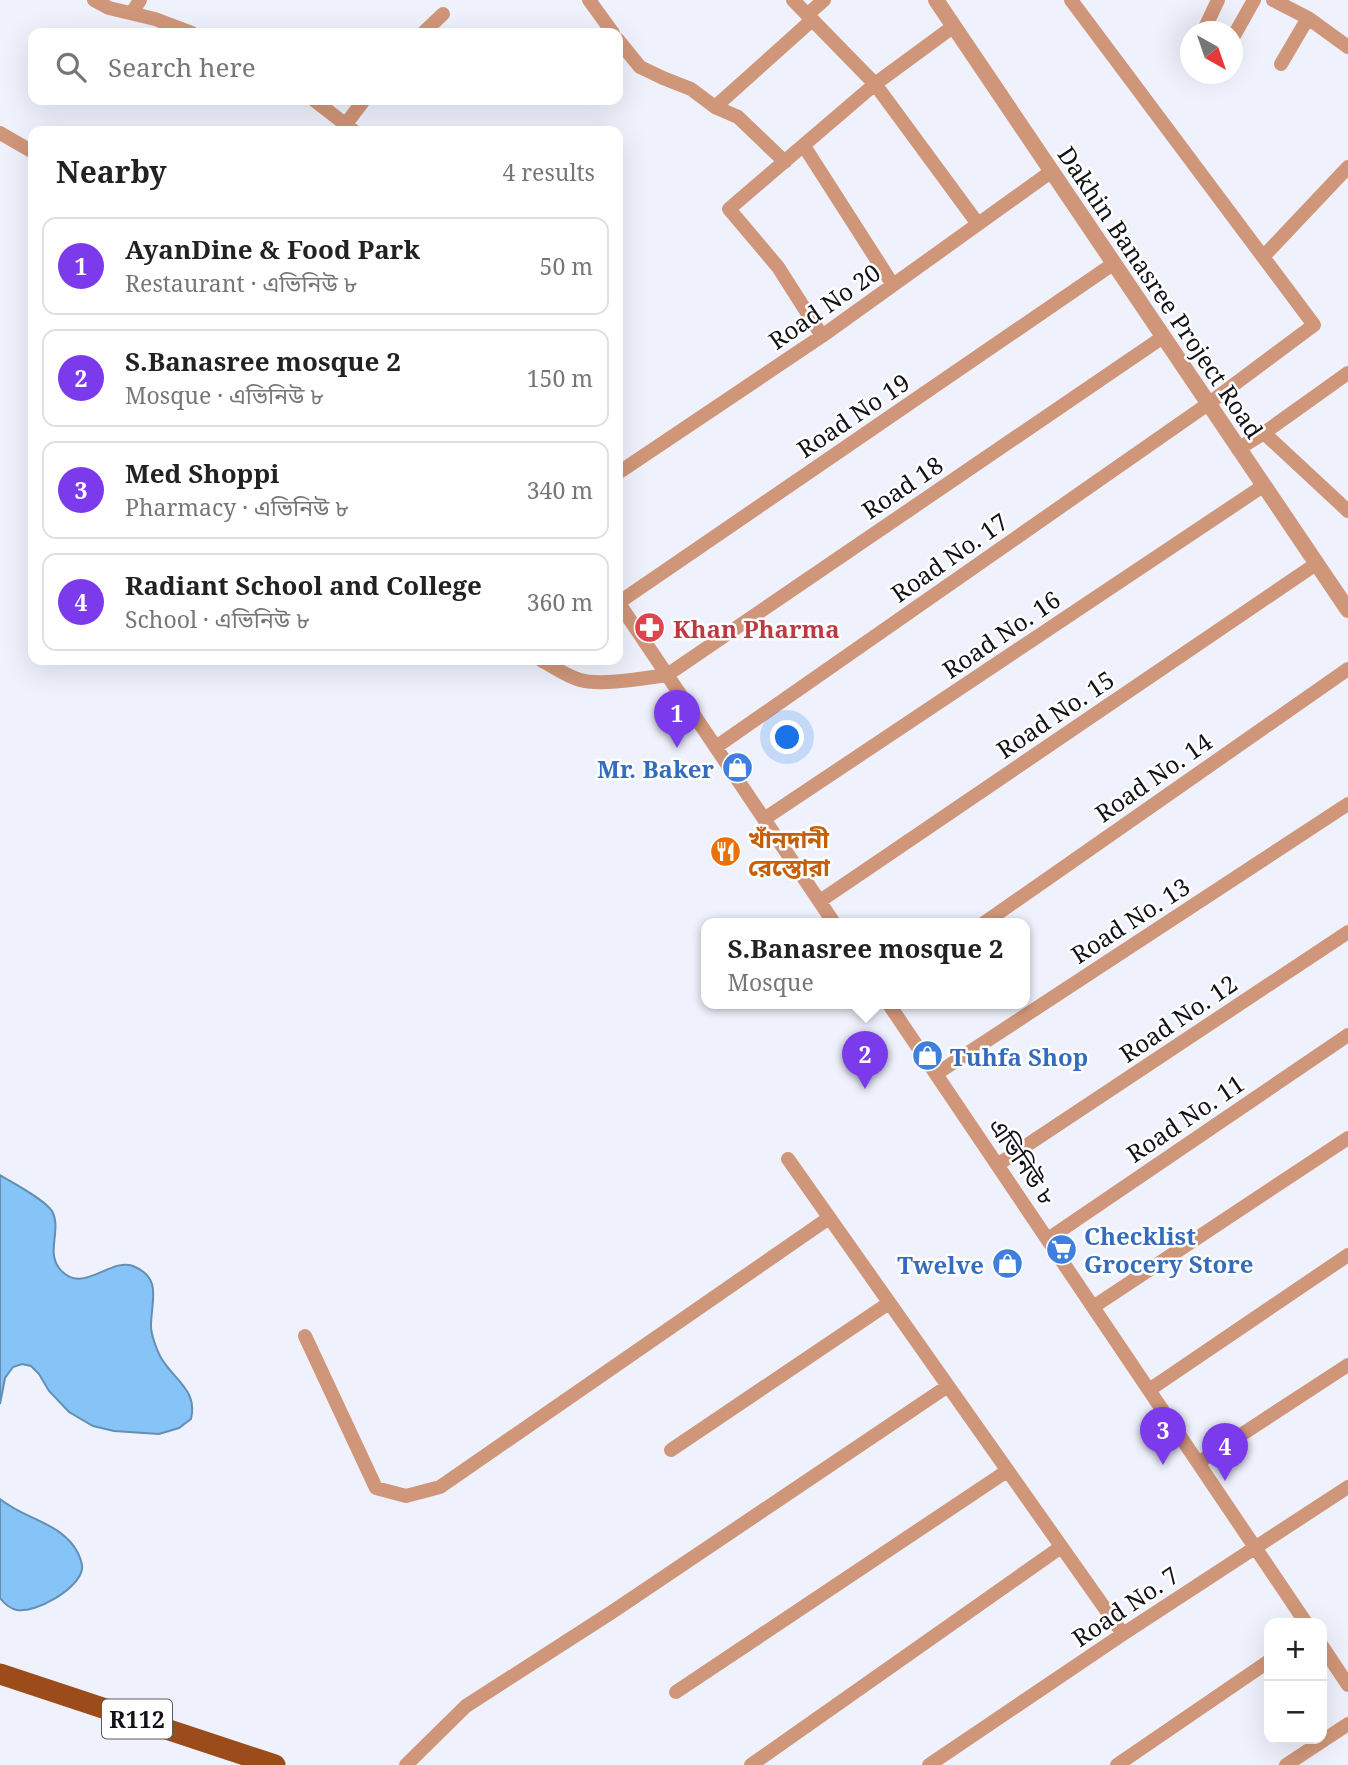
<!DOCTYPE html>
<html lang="en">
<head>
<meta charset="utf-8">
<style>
  :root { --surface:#fff; --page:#f2f2f2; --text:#222; --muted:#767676; --line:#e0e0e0; --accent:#7c3aed }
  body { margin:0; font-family:"Noto Serif","Noto Sans Bengali",serif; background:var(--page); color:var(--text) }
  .controls { position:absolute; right:21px; bottom:21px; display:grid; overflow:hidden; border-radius:14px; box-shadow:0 7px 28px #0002 }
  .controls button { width:63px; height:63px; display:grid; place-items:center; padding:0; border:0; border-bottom:2px solid var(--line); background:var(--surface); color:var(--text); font:35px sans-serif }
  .compass { position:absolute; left:1180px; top:21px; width:63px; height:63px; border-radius:50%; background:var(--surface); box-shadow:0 7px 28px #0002; rotate:140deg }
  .you { position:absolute; left:788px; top:738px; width:24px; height:24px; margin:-18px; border:5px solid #fff; border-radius:50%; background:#1a73e8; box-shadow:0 0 0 10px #1a73e833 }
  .badge { display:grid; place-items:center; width:46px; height:46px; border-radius:50%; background:var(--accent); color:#fff; font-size:23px; font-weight:700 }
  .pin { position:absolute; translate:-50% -58px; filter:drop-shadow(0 2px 4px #0008) }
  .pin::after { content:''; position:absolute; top:37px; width:24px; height:21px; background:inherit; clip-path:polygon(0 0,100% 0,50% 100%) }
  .popup { position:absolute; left:701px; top:918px; width:329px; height:91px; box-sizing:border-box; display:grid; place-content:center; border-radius:14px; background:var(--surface); filter:drop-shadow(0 2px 5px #0005); font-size:23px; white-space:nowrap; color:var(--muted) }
  .popup b { font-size:26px; color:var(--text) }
  .popup::after { content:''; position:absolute; left:50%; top:100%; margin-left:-14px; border:14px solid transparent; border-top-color:var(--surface) }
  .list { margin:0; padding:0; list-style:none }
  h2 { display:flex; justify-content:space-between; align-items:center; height:91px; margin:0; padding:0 28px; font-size:30px }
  h2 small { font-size:23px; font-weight:400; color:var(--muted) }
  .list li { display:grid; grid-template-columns:46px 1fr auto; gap:21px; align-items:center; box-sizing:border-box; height:98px; margin:0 14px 14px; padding:0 14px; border:2px solid var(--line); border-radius:14px }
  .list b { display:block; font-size:26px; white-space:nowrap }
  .list p { margin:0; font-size:23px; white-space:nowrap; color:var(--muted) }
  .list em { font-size:23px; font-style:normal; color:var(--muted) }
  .icon { flex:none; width:38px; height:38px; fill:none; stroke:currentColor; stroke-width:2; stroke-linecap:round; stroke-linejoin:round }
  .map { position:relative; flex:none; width:1348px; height:1765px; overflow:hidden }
  .search { position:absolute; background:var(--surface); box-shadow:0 7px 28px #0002; left:28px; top:28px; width:595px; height:77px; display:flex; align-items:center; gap:18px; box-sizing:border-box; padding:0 24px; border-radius:14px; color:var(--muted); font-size:26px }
  .panel { position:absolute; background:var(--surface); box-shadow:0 7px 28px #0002; left:28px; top:126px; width:595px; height:539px; border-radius:14px }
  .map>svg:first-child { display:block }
</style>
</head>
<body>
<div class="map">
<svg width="1348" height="1765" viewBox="0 0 1348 1765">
  <rect width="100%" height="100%" fill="#eff2fd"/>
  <!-- water -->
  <path fill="#86c4f7" stroke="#648fb4" stroke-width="2" d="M0,1175C13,1183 44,1199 52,1211C62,1229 46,1251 59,1268C81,1297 110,1257 133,1266C163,1278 151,1301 151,1326C151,1334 156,1348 160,1356C173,1380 198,1389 191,1419L179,1428L159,1434L114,1431L93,1426L69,1412L49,1391L39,1374L31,1366L22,1364L13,1367L5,1378L0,1404Z
    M0,1499C25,1520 62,1522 78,1553C80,1558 83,1564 82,1569C79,1589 36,1613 17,1610C11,1609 4,1603 0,1598Z"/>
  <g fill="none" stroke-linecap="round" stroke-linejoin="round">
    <!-- minor -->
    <path stroke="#d09679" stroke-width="14" d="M94,0L109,8L155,19L192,33
      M589,0L613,33
      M793,0L875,84L978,224
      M1273,0L1308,18L1348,47
      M132,13L140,0
      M807,15L824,0
      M1203,32L1218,0
      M423,33L443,14
      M1232,39L1254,0
      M618,40L640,67L663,78L691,89L715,107L812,20
      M1281,64L1308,18
      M314,100L354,131
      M715,107L738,117L785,162
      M346,124L364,100
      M0,133L33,152
      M804,146L893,285
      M1263,257L1348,167
      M822,336L778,267L729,209L875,84L954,26
      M1264,433L1348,511
      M1238,449L1264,433L1348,373
      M618,473L822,336L1052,171
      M618,602L834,923
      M618,603L1113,264
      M541,660C554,667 566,676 580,680C600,686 645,678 667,675L1163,337
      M716,747L1208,404L1314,325L1071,0
      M764,819L1263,486
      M820,901L1316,564
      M984,923L1348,669
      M888,1003L1306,1623
      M936,1074L1348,804
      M788,1159L1123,1634
      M997,1165L1348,932
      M1048,1239L1348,1035
      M1093,1307L1348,1138
      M305,1336L376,1488L406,1496L440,1487L829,1218
      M1149,1390L1348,1255
      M671,1450L889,1303
      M1198,1463L1348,1365
      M1322,1646L1348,1685
      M676,1692L1007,1471
      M406,1765L466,1706L612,1612L948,1386
      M751,1765L1061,1547
      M929,1765L1123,1634L1348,1487
      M1117,1765L1269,1661
      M1286,1765L1348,1724"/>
    <!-- tertiary -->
    <path stroke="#d09679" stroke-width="16" d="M936,0L1348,610"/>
    <!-- primary -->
    <path stroke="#9c4c1a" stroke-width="21" d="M0,1674L275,1765"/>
  </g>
  <!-- icons -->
  <defs>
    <symbol id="pharmacy-disc" viewBox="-11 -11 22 22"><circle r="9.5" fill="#e0444e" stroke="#fff"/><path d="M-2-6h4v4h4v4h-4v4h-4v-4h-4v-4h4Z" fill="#fff"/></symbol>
    <symbol id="shop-disc" viewBox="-11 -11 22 22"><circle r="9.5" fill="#3f7fe0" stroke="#fff"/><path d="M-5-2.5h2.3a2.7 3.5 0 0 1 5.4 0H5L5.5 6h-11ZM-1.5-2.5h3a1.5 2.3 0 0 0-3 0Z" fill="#fff"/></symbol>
    <symbol id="restaurant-disc" viewBox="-11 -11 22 22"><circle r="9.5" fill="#e8710a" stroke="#fff"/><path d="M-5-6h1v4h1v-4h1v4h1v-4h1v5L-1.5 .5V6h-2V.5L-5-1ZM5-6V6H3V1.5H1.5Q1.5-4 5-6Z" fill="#fff"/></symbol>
    <symbol id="supermarket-disc" viewBox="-11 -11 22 22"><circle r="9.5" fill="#3f7fe0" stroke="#fff"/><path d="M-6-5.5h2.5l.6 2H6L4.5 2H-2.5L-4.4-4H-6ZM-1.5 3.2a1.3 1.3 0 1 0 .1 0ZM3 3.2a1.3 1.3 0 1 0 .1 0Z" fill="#fff"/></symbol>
  </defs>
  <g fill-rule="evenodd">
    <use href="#pharmacy-disc" x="632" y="610" width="35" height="35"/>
    <use href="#shop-disc" x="720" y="750" width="35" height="35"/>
    <use href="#restaurant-disc" x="708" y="834" width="35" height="35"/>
    <use href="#shop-disc" x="910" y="1038" width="35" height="35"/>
    <use href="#supermarket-disc" x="1044" y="1232" width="35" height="35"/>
    <use href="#shop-disc" x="990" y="1246" width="35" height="35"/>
  </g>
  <g text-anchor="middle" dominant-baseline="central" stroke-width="5" stroke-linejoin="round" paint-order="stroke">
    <!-- shield labels -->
    <rect fill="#fff" stroke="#5a5a5d" stroke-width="2" x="102" y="1699.5" width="70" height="39" rx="5"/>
    <g font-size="23" font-weight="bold" fill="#131317">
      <text x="137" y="1719">R112</text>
    </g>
    <!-- street labels -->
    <g font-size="24" fill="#131317" stroke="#fff">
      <text transform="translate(1161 292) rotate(56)">Dakhin Banasree Project Road</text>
      <text transform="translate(824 306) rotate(-35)">Road No 20</text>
      <text transform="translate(853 415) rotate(-34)">Road No 19</text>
      <text transform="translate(902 487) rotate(-34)">Road 18</text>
      <text transform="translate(949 557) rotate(-35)">Road No. 17</text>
      <text transform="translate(1001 634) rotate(-34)">Road No. 16</text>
      <text transform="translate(1055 714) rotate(-34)">Road No. 15</text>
      <text transform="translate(1153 777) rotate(-35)">Road No. 14</text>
      <text transform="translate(1130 920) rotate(-33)">Road No. 13</text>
      <text transform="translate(1178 1018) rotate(-34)">Road No. 12</text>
      <text transform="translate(1185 1118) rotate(-34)">Road No. 11</text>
      <text transform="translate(1023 1161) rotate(56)">এভিনিউ ৮</text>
      <text transform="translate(1125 1606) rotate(-34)">Road No. 7</text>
    </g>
    <!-- health labels -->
    <g font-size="24" font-weight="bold" fill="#be3a42" stroke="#fff" text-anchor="start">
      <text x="673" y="628">Khan Pharma</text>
    </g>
    <!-- shop labels -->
    <g font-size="24" font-weight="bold" fill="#366cbe" stroke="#fff" text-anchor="end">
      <text x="714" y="768">Mr. Baker</text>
      <text x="950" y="1056" text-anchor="start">Tuhfa Shop</text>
      <text x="1084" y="1235" text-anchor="start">Checklist<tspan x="1084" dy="28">Grocery Store</tspan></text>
      <text x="984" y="1264">Twelve</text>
    </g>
    <!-- food labels -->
    <g font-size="24" font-weight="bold" fill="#c56008" stroke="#fff" text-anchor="start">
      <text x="748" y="838">খাঁনদানী<tspan x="748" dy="28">রেস্তোরা</tspan></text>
    </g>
  </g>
</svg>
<div class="controls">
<button>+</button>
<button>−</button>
</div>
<svg class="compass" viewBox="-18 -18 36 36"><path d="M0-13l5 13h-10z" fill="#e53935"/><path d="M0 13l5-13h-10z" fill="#767676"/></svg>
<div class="you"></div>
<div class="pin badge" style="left:677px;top:748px">1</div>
<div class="pin badge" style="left:865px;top:1089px">2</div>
<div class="popup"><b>S.Banasree mosque 2</b>Mosque</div>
<div class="pin badge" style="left:1163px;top:1465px">3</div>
<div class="pin badge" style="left:1225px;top:1481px">4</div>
<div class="search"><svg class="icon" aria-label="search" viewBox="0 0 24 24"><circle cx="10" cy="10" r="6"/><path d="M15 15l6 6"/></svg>Search here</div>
<section class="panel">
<h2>Nearby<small>4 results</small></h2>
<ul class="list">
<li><span class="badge">1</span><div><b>AyanDine &amp; Food Park</b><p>Restaurant · এভিনিউ ৮</p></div><em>50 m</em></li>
<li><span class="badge">2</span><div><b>S.Banasree mosque 2</b><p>Mosque · এভিনিউ ৮</p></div><em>150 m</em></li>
<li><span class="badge">3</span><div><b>Med Shoppi</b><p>Pharmacy · এভিনিউ ৮</p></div><em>340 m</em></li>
<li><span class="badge">4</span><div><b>Radiant School and College</b><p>School · এভিনিউ ৮</p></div><em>360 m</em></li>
</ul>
</section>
</div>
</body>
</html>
